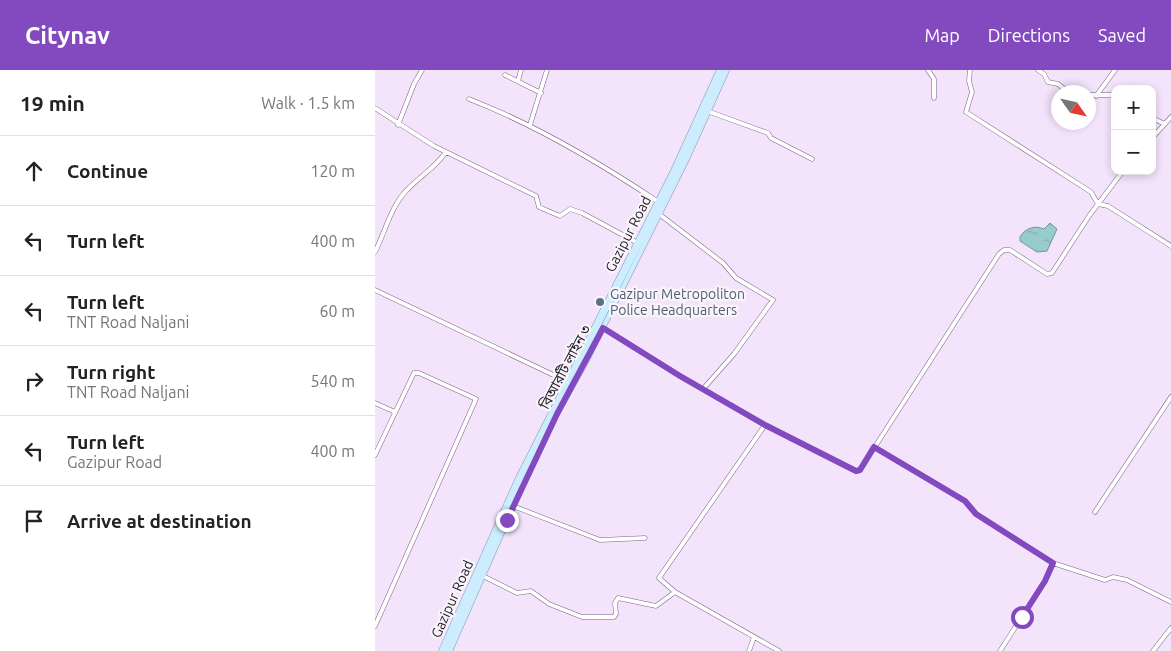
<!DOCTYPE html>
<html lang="en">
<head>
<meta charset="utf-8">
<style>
  :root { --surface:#fff; --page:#f6f6f6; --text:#222; --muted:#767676; --line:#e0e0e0; --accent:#834ac0 }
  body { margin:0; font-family:Ubuntu,"Noto Sans Bengali",sans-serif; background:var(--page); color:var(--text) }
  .controls { position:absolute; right:15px; top:15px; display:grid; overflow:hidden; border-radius:10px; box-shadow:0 2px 8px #0003 }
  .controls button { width:45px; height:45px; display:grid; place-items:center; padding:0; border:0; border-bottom:1px solid var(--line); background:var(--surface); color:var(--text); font:25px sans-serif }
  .compass { position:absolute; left:676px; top:15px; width:45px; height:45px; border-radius:50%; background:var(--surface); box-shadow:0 2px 8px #0003; rotate:124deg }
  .stop { position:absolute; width:15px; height:15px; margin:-11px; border:4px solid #834ac0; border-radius:50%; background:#fff }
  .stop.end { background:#834ac0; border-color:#fff; box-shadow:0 1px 5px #0008 }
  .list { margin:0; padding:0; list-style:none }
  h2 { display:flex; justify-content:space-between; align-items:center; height:65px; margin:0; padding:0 20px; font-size:21px }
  h2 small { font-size:16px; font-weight:400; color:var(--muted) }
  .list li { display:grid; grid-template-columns:32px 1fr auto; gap:15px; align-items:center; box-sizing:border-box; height:70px; padding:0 20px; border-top:1px solid var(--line) }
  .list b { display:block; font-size:19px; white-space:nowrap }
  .list p { margin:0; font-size:16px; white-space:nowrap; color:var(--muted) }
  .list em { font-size:16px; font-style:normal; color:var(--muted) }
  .icon { flex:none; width:28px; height:28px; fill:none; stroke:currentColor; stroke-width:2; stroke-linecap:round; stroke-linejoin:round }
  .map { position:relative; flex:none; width:796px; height:581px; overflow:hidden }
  header { display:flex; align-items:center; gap:30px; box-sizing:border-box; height:70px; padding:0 25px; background:var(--accent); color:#fff }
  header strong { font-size:24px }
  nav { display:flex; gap:28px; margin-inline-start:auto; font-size:18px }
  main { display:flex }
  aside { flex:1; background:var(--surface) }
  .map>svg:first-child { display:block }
</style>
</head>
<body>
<header>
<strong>Citynav</strong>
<nav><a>Map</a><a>Directions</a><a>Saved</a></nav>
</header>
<main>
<aside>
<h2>19 min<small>Walk · 1.5 km</small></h2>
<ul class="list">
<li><svg class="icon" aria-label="ahead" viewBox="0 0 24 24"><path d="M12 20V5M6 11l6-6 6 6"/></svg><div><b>Continue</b></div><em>120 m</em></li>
<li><svg class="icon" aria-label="left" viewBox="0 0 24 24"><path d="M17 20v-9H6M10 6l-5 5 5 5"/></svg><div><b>Turn left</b></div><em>400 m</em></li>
<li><svg class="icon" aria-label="left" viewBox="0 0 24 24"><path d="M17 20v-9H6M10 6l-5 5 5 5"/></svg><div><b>Turn left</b><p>TNT Road Naljani</p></div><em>60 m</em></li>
<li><svg class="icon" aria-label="right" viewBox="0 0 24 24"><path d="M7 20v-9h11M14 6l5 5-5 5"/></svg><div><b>Turn right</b><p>TNT Road Naljani</p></div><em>540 m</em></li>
<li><svg class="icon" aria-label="left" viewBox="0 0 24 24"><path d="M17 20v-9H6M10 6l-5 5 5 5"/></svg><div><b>Turn left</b><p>Gazipur Road</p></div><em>400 m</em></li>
<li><svg class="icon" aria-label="arrive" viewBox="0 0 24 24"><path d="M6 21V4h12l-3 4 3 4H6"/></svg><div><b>Arrive at destination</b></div></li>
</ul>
</aside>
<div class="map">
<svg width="796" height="581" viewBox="0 0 796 581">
  <defs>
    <pattern id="water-ripples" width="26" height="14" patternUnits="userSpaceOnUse" patternTransform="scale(1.25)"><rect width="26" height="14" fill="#96cccd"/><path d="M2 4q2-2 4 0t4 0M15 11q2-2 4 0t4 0" fill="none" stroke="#81afb0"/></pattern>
  </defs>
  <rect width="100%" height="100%" fill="#f3e3fb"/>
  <!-- water -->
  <path fill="url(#water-ripples)" stroke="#73969a" d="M675,153L682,159L672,181L662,182L645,171V167C650,158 660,155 669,159Z"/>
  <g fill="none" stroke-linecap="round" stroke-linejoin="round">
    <defs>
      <path id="minor" d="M553,0L559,9V28
        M595,0L594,11L597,22L591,42L716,122L723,134L733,136L796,176
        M663,0L669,4L673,12L683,14L693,22
        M130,5L166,23
        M143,11L146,0
        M714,25H740
        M721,26L740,0
        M94,29C161,55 222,91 282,131
        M0,38L59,76L161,126L164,137L185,146L195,139L207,143L261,172
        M335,42L393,63L396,68L437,89
        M777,48L790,54
        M23,55L39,14L47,0
        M155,55L172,0
        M777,68L796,47
        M284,144L348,193L361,208L398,230L359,284L328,319
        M0,182C10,162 16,136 32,120C45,106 60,98 71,82
        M0,220L191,311
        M229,258L305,306L390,355L481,401L485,400L624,184L629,180H635L672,204L677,203L714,146L748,101
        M0,333L20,342
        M390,355L284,508L300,522L404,581
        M499,377L590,431L601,444L678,493L730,510L738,507L752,510L796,532
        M0,385L39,303H44L101,329L0,556
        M138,436L225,470L270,468
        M720,442L796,327
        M108,506L142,523L156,521L174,534L207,547H239L241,544L240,533L243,528L281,536L300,522
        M374,581L379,567
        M625,581L670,511L678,493
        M778,581L796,558"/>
      <path id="major" d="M66,581L143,408L298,101L344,0
        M71,581L146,409L308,88L349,0
        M75,581L152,406L182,344L211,292L312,89L352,0"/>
    </defs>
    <!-- minor casing -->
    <use href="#minor" stroke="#786682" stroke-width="5"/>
    <!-- major casing -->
    <use href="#major" stroke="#7b9ab2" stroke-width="5.5"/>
    <!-- minor -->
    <use href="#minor" stroke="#fff" stroke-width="4"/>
    <!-- major -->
    <use href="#major" stroke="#cdecfe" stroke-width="4.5"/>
  </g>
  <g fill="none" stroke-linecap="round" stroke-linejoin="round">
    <!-- route -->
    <path stroke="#834ac0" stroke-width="6" d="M132,450L182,344L228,258L305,306L390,355L481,401L485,400L499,377L590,431L601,444L678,493L670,511L647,547"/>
  </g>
  <!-- markers -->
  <circle fill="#5c6f8a" stroke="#f9f5fb" stroke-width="2" cx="225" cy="232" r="5"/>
  <g text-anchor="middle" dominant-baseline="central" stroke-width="4.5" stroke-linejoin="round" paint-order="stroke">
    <!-- street labels -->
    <g font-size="14" fill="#201924" stroke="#f9f5fb">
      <text transform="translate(253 164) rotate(-63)">Gazipur Road</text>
      <text transform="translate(190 297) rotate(-62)">বিআরটি লাইন ৩</text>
      <text transform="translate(77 529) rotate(-66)">Gazipur Road</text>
    </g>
    <!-- service labels -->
    <g font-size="14" fill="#4e5e75" stroke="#f9f5fb" text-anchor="start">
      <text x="235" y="224">Gazipur Metropoliton<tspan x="235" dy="16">Police Headquarters</tspan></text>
    </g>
  </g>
</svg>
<div class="controls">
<button>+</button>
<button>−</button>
</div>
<svg class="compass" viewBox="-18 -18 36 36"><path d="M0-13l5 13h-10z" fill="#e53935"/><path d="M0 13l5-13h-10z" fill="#767676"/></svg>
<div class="stop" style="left:647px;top:547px"></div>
<div class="stop end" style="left:132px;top:450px"></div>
</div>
</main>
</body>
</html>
